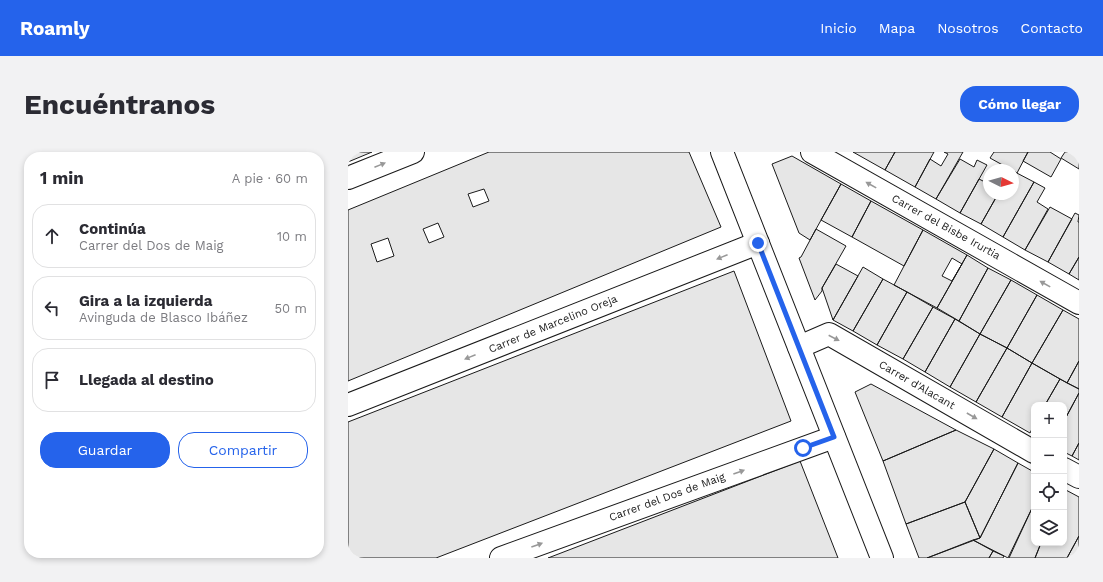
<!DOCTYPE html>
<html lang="es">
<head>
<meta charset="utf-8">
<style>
  :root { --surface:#fff; --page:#f2f2f3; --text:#2b2b33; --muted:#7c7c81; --line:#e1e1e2; --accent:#2563eb }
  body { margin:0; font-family:"Work Sans",sans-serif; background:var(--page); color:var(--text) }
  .controls { position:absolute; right:12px; bottom:12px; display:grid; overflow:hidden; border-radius:8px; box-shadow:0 2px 6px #0003 }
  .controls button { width:36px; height:36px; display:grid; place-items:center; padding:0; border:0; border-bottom:1px solid var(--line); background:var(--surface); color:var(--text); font:20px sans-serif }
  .compass { position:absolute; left:635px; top:12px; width:36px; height:36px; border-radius:50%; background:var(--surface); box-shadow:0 2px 6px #0003; rotate:95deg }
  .stop { position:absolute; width:12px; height:12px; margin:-9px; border:3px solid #2563eb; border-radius:50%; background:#fff }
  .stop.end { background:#2563eb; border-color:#fff; box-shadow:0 1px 4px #0008 }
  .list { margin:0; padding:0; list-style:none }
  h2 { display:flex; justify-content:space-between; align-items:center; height:52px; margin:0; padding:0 16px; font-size:17px }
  h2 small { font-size:13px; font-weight:400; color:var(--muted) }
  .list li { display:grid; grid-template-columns:26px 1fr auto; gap:12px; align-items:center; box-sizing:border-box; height:64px; margin:0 8px 8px; padding:0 8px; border:1px solid var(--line); border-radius:16px }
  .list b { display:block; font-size:15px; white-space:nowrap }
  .list p { margin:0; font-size:13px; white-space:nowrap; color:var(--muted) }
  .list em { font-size:13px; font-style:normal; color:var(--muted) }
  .actions { display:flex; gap:8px; padding:12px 16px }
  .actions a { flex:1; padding:9px 0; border:1px solid var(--accent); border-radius:16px; text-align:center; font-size:14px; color:var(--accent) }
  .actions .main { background:var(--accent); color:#fff }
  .icon { flex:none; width:22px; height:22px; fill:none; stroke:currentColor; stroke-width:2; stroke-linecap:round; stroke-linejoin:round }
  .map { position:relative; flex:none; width:731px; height:406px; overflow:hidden; border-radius:16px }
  header { display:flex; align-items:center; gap:24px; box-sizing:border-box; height:56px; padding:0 20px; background:var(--accent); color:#fff }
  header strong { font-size:19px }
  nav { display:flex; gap:22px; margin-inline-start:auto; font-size:14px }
  .intro { display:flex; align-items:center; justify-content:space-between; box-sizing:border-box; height:96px; padding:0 24px }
  h1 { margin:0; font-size:28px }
  .button { padding:10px 18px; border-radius:16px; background:var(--accent); color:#fff; font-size:14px; font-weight:700 }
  main { display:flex; gap:24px; padding:0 24px }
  aside { flex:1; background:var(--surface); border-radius:16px; box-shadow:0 2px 6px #0003 }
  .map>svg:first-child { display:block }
</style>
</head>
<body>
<header>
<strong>Roamly</strong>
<nav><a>Inicio</a><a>Mapa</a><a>Nosotros</a><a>Contacto</a></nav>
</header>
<div class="intro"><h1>Encuéntranos</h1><a class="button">Cómo llegar</a></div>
<main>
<aside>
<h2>1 min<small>A pie · 60 m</small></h2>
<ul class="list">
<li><svg class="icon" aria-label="ahead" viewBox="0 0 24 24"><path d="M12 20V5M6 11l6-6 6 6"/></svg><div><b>Continúa</b><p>Carrer del Dos de Maig</p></div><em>10 m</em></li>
<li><svg class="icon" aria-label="left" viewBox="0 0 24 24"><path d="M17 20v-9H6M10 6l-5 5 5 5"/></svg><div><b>Gira a la izquierda</b><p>Avinguda de Blasco Ibáñez</p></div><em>50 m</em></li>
<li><svg class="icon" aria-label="arrive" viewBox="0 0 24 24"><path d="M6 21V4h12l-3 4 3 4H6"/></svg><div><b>Llegada al destino</b></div></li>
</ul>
<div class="actions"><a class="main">Guardar</a><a>Compartir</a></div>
</aside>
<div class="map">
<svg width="731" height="406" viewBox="0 0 731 406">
  <rect width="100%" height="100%" fill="#fff"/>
  <!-- building -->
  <path fill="#e6e6e6" stroke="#1a1a1a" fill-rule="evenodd" d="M0,0H24L0,10Z
    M141,0H341L373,75L0,229V58ZM136,37L141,49L125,55L120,42ZM90,71L96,85L81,91L75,77ZM40,86L46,104L29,110L23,92Z
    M505,0H547L537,18Z
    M547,0H586L567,35L537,18Z
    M596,0H615L588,47L567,35L582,7L593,14L600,2Z
    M646,0H680L669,21L642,6Z
    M680,0H702L713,7L703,25L675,9Z
    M717,0H731V17L713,6Z
    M444,4L493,32L462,88L451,81L424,12Z
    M612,7L626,15L629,8L639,13L612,61L588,47Z
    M665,19L686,30L655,85L633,72L650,42H665Z
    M631,27L641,32V42H650L633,72L612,61Z
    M686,30L697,36L689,50L700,57L677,98L655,85Z
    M493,32L523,49L504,85L473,68Z
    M523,49L575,78L556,114L504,85Z
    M702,55L724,67L700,110L677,98Z
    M727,61L731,63L730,70H731V105L721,122L700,110Z
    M468,77L498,94L474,136V139L467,148L451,106L453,105Z
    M575,78L619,103L589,156L546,133Z
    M619,103L640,116L611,169L589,156Z
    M731,105V128L721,122Z
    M604,106L614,112L604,129L594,124Z
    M488,112L510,124L485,168L474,136Z
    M515,115L535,127L505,179L485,168Z
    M640,116L663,128L632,182L611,169Z
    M386,119L443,269L88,406H0V270Z
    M535,127L559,140L529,193L505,179Z
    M663,128L689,143L659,196L632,182Z
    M559,140L585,155L555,207L529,193Z
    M689,143L715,158L684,211L659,196Z
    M585,155L607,167L577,220L555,207Z
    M715,158L731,167V209L719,231L684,211Z
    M607,167L632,182L602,235L577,220Z
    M632,182L659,196L628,250L602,235Z
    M659,196L684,211L654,265L628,250Z
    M731,209V237L719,231Z
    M684,211L712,227L697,253H686V273L682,281L654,265Z
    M712,227L731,237V241L716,269V253H697Z
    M523,232L608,278L535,309L507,240Z
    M731,241V291L724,304L716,300V269Z
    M608,278L646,297L617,350L558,372L535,309Z
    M731,291V308L724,304Z
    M646,297L670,311L632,386L617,350Z
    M452,309L490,406H200Z
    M670,311L686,320V352L660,406L625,388L632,386Z
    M716,337L731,345V384L719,406H687L693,391H716Z
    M617,350L632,386L579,406H571L558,372Z
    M686,352V391H693L687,406H661Z
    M731,384V406H719Z
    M625,388L645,399L641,406H579Z
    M645,399L656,404L655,406H641Z"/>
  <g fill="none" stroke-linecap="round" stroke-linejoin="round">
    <defs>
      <path id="street" d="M464,0L731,151
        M0,26L65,0
        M451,195L481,182L686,300
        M0,253L410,91
        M716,317L731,325
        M153,406L486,285"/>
      <path id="secondary" d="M374,0L534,406"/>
    </defs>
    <!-- street casing -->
    <use href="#street" stroke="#1a1a1a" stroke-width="24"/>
    <!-- secondary casing -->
    <use href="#secondary" stroke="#1a1a1a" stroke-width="24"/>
    <!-- street -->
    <use href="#street" stroke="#fff" stroke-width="22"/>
    <!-- secondary -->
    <use href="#secondary" stroke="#fff" stroke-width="22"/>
  </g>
  <!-- one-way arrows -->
  <defs><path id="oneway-solid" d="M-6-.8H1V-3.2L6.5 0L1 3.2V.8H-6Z"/></defs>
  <g fill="#989898">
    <use href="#oneway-solid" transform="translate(32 13) rotate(-22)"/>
    <use href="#oneway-solid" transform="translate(523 33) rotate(-151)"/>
    <use href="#oneway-solid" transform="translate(374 105) rotate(158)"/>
    <use href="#oneway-solid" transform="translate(697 132) rotate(-151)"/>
    <use href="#oneway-solid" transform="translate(486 186) rotate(27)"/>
    <use href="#oneway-solid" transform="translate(122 205) rotate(158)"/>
    <use href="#oneway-solid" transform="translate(624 264) rotate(30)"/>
    <use href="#oneway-solid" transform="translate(391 320) rotate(-20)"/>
    <use href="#oneway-solid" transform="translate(189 393) rotate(-20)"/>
  </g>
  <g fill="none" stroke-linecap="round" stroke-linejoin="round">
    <!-- route -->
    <path stroke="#2563eb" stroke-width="5" d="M410,91L486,285L455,296"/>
  </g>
  <g text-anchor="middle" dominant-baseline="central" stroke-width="3" stroke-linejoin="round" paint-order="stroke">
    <!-- street labels -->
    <g font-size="11" fill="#1a1a1a" stroke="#fff">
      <text transform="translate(598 75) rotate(29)">Carrer del Bisbe Irurtia</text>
      <text transform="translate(205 172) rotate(-22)">Carrer de Marcelino Oreja</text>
      <text transform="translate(569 233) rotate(30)">Carrer d'Alacant</text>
      <text transform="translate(319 345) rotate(-20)">Carrer del Dos de Maig</text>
    </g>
  </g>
</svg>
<div class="controls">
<button>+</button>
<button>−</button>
<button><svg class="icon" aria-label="locate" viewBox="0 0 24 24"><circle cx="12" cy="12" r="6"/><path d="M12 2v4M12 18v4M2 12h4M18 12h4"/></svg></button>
<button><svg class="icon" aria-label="layers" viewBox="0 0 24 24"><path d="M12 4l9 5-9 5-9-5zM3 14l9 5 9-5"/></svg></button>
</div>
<svg class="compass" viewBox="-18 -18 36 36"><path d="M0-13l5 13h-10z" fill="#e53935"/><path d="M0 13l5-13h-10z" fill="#7c7c81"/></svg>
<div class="stop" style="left:455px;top:296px"></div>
<div class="stop end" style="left:410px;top:91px"></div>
</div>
</main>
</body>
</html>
